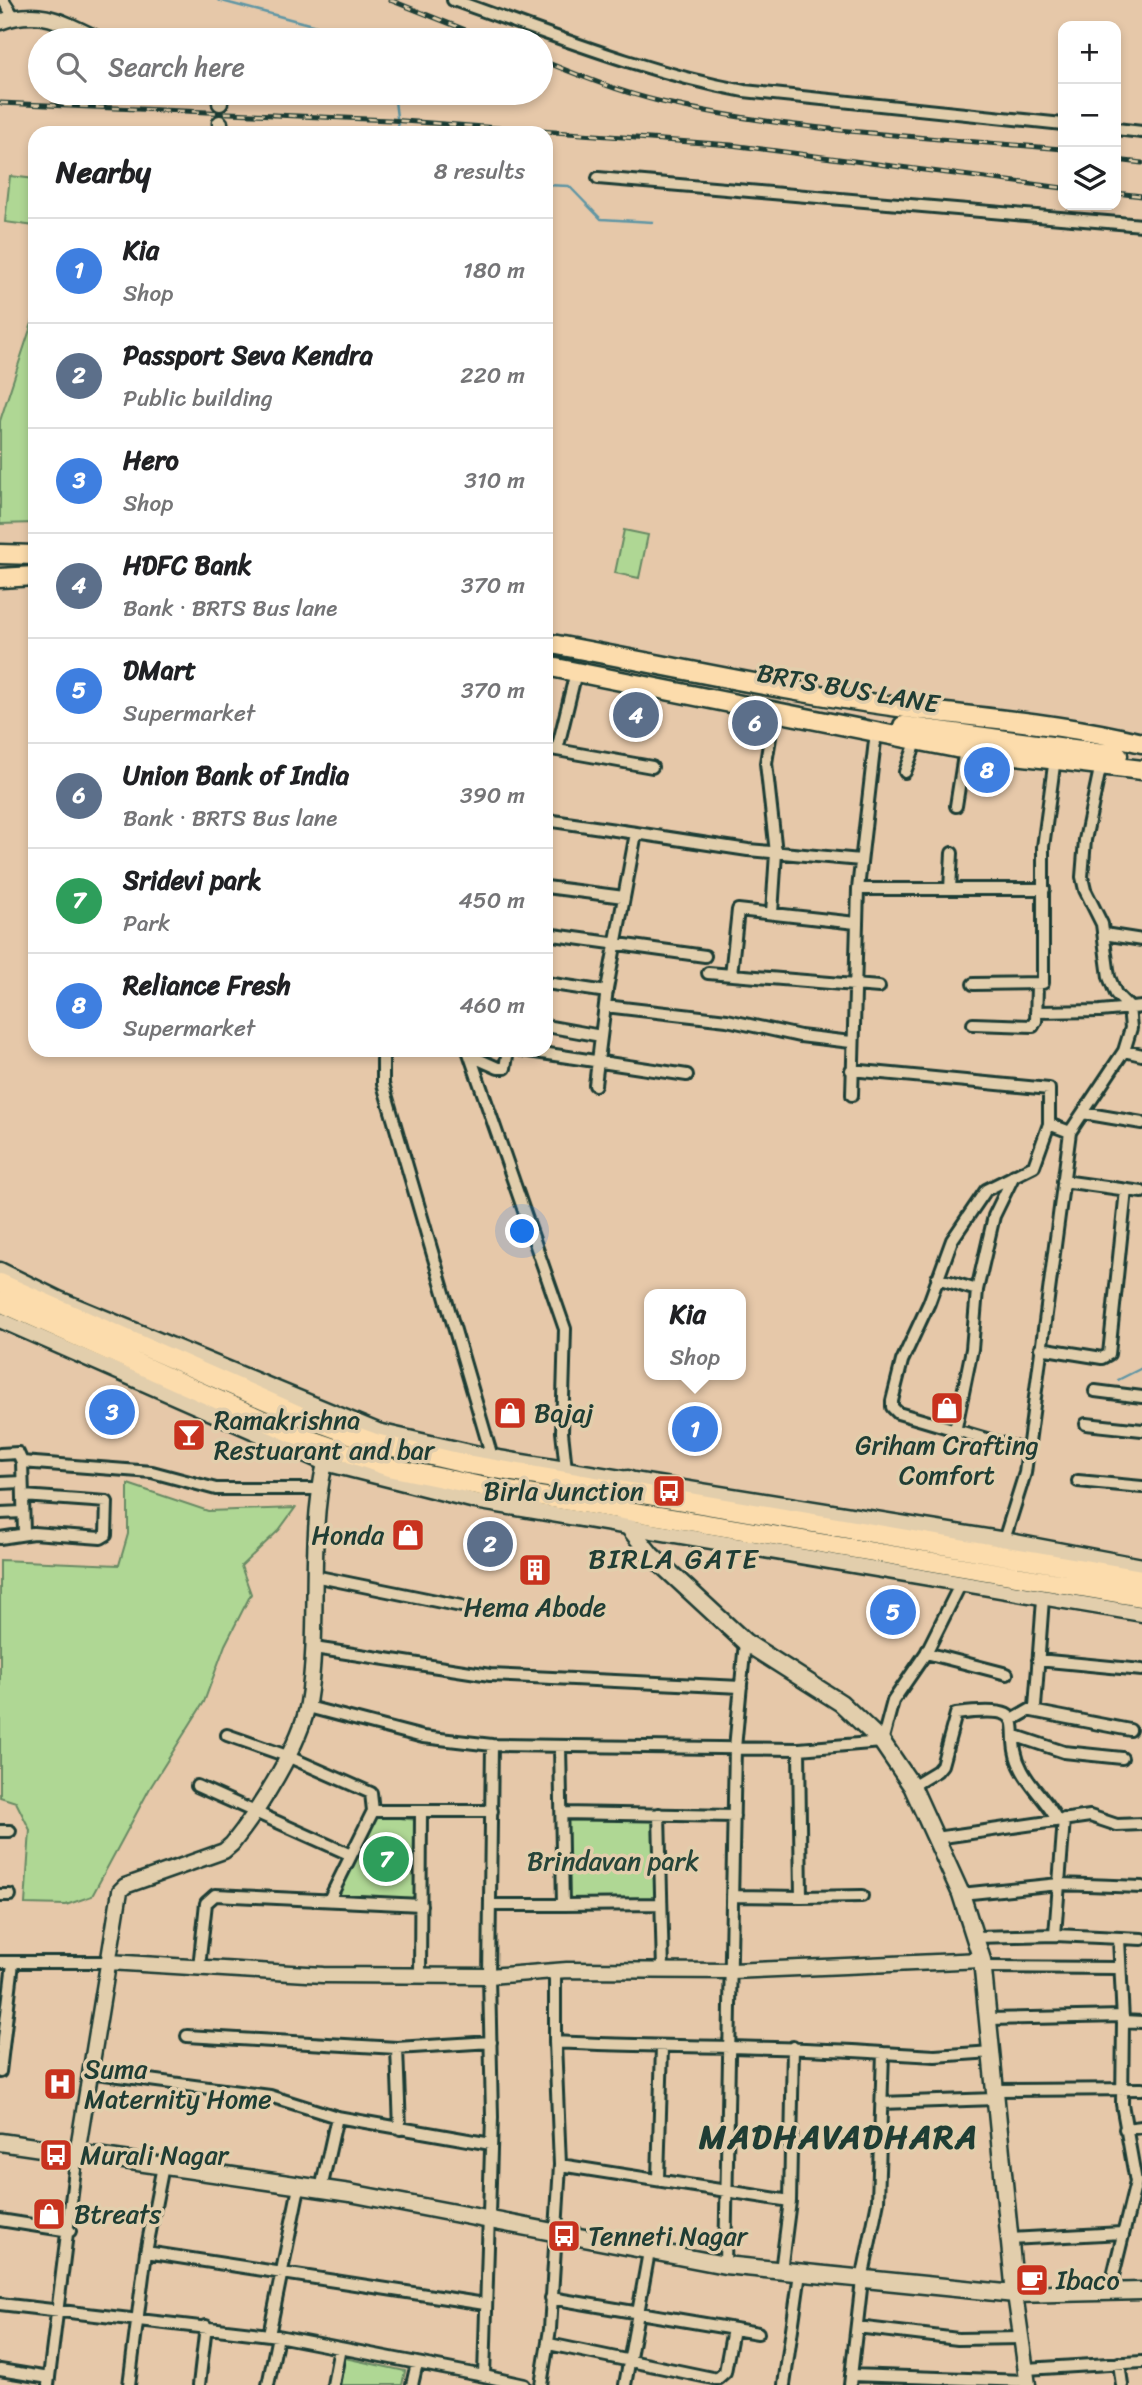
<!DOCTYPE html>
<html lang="en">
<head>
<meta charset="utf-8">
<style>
  :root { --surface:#fff; --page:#f2f2f2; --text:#202124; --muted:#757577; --line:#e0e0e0; --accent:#c8321e }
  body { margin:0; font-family:Sriracha,sans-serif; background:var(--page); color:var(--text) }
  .controls { position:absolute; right:21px; top:21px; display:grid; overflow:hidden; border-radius:14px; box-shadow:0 4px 10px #0003 }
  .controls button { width:63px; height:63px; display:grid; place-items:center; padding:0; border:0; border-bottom:2px solid var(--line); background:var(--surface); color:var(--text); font:35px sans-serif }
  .you { position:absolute; left:523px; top:1232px; width:24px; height:24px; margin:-18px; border:5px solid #fff; border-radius:50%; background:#1a73e8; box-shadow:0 0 0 10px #1a73e833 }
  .badge { display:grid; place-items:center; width:46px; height:46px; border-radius:50%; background:var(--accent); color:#fff; font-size:23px; font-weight:700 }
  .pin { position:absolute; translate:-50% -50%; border:4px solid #fff; box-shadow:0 2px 7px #0006 }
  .popup { position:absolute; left:644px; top:1289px; width:102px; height:91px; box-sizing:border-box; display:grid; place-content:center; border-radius:14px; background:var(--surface); filter:drop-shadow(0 2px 5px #0005); font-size:23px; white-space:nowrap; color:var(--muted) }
  .popup b { font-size:26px; color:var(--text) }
  .popup::after { content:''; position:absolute; left:50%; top:100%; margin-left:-14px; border:14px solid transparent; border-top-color:var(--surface) }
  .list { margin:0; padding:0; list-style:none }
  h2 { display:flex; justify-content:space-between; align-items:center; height:91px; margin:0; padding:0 28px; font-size:30px }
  h2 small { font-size:23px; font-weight:400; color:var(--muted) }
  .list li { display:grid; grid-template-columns:46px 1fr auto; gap:21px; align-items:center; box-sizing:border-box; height:105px; padding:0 28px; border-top:2px solid var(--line) }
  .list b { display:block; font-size:26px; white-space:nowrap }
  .list p { margin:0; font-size:23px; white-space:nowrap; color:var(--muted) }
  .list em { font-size:23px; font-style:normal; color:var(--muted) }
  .icon { flex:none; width:38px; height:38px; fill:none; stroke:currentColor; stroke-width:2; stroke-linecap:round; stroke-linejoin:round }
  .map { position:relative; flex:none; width:1142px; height:2385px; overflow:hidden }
  .search { position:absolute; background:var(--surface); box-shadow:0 4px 10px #0003; left:28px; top:28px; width:525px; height:77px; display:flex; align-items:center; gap:18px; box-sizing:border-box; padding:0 24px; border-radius:38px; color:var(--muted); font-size:26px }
  .panel { position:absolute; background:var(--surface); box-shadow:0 4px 10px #0003; left:28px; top:126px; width:525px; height:931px; border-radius:21px }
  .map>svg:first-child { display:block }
</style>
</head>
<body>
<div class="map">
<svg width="1142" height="2385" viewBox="0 0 1142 2385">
  <rect width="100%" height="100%" fill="#e6c8a9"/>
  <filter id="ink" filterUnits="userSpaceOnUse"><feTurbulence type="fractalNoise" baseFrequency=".0143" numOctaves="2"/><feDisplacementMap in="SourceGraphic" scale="14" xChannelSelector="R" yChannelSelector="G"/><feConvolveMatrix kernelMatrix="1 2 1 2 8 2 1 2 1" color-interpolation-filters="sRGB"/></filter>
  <g filter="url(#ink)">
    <!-- green -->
    <path fill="#afd794" stroke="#678a64" stroke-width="2" d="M10,176L35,179V226L5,222Z
      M35,314V523L0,524V421Z
      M624,530L648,535L639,578L615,573Z
      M128,1484L208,1511L295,1508L279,1530L241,1566L251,1594L225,1645L204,1702L150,1788L92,1896L66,1905L25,1904L30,1830L16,1802L0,1797V1560L119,1565L128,1534Z
      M373,1815L417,1820V1900L337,1898Z
      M658,1820V1900L569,1901L568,1821Z
      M345,2358L405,2371L402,2385H340Z"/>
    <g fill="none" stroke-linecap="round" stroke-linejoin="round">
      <!-- stream -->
      <path stroke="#6196a4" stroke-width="2.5" d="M218,0L369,40
        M394,93L399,133
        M546,185L569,186L601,219L653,222
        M1118,1380L1142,1368"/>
      <defs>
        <path id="minor" d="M3,0L14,17
          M453,0C550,34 643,72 744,91L1063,124
          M1116,129L1142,132
          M598,178L1142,225
          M546,748L652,767
          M557,750L576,672
          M905,772L917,740
          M956,806L965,749
          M546,820L636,833L607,989L595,1085
          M636,833L748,850L861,860
          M546,887L624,897
          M858,889H1044
          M950,889L952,853
          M772,913L776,853L766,763L774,712
          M546,934L705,956
          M1104,934L1142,940
          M708,973L879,987
          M731,975L738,910L856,923
          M546,983L607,992
          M973,984L1043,983V847L1055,758
          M605,1006L727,1020L800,1036L851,1042
          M1036,1012L1100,1011L1142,1007
          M973,1024L1033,1026L1036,1021L1037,986
          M546,1026L601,1036
          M383,1050V1084L492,1457
          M468,1050L565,1329L562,1432L566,1469
          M522,1050L687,1075
          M1124,1051L1142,1055
          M471,1056L498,1068H505L508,1050
          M851,1070L1049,1089V1124L1070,1132
          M852,1095L858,889L876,732
          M1083,1113L1142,1123
          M1063,1181L1142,1192
          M937,1278L977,1290
          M1040,1348L1102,1358L1109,1354L1126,1190
          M1095,1391L1142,1397
          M1086,1424L1142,1430
          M955,1432L972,1349L977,1290L988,1242L994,1216L1014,1175
          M1027,1451L898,1413L892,1407V1401L902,1361L929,1303L952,1240L986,1190L1034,1166L1049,1124
          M0,1454L18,1453L22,1462L152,1472L216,1489H319
          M22,1462L24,1533
          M1078,1481L1142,1487
          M0,1483L22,1482
          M0,1513L23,1512
          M0,1538L33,1533L101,1538L106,1535L107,1502L23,1496
          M1004,1540L1025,1473L1070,1132L1124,1051L1131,1028L1129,1007L1116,994L1109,977L1102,924L1085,890L1082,877L1085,840L1101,764
          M314,1576L461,1606
          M314,1648L490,1675L741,1687
          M926,1653L1007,1674
          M1038,1660L1142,1670
          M308,1707L423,1737L492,1745L799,1749L882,1742L893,1701L926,1653L960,1585
          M1032,1711L1130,1730
          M1014,1719L1035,1707L1043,1599
          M227,1735L287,1756L371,1793L373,1811
          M1016,1736L1064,1752L1122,1758
          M492,1745L489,1976L492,2117L484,2376L524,2385
          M560,1746L563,1905L661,1904
          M197,1786L351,1855
          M912,1786L937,1771L942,1765L956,1714C1042,1703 999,1729 1022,1770C1031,1788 1048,1802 1057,1820
          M562,1813L734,1816
          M659,1814L663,1971
          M0,1831H10
          M936,1838L1090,1816L1117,1825L1142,1824
          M961,1894L1059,1884L1142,1887
          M0,1895H10
          M732,1896L801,1897L799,1749
          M801,1897L862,1896
          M329,1900L373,1811H492
          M491,1905H563
          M1055,1935L1064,1819
          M975,1937L1055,1935L1142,1939
          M0,1962H109
          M199,1967L206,1903L215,1895L421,1905
          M982,1967L1118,1968
          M555,1971V2042C664,2048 773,2045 883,2053L878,2201L862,2280L850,2385
          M420,1976L421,1812
          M988,2019L1123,2016
          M1123,2021L1142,2022
          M187,2036L397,2048L491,2042
          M397,2048L400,2129
          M883,2053L935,2056L992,2052
          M0,2072L13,1963
          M89,2072L270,2096L337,2117L491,2144
          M995,2090L1142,2089
          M882,2103L995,2099
          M1125,2129L1142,2127
          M560,2165L790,2201
          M658,2178L662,2047
          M321,2189L337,2117
          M0,2220L70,2231
          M1010,2239L1122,2233
          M146,2252L163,2166
          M725,2265L735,1748L745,1642
          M781,2271L790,2201L793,2047
          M1109,2292L1136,2182L1122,2104L1123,2021L1119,1939
          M551,2298L758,2333
          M0,2304L278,2336L484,2376
          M857,2327L958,2339L1022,2338
          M269,2335L299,2187
          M549,2344L717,2379L725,2372L733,2329
          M1119,2363L1122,2385
          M1026,2369L1142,2362
          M0,2370L49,2378
          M851,2375L1028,2381
          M48,2385L77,2154
          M129,2385L146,2252L485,2304
          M199,2385L206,2326
          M268,2385L278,2336
          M333,2385L340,2348
          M412,2385L417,2363
          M541,2385L550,2329L560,2165L555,2042
          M625,2385L649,2252
          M784,2385L800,2273"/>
        <path id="tertiary" d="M0,22C41,7 64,23 100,40
          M220,93V103
          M220,123L221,133
          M0,1270L59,1299L378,1431L492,1457L999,1539L1142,1566
          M0,1320L325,1463L475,1501L1142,1614
          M109,1962L323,1975L489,1976L567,1970L732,1971L982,1960
          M77,2154L120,1891L125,1886L224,1851L232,1844C257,1813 302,1742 308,1703C321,1624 307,1542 325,1463
          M1015,2294L1028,2385"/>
        <path id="secondary" d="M628,1479L622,1510L628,1526L651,1555L745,1642L841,1703L882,1742L912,1786L961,1894L982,1960L1015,2294
          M0,2142L350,2193L725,2265L1015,2294L1142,2291"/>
        <path id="primary" d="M0,554L35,555
          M0,578L35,576
          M546,643C666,665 785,692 906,708C988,719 1061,723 1142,743
          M546,666L956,748L1142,770
          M903,726L1118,755
          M0,1283L301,1416L375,1443L466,1464L1142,1579
          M0,1302L297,1435L389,1467L486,1487L1142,1597"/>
      </defs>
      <!-- minor casing -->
      <use href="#minor" stroke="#1f3d34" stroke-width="16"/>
      <!-- tertiary casing -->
      <use href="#tertiary" stroke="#1f3d34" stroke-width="19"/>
      <!-- secondary casing -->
      <use href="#secondary" stroke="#1f3d34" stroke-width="21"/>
      <!-- primary casing -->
      <use href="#primary" stroke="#1f3d34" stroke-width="23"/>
      <!-- minor -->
      <use href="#minor" stroke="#e2ceac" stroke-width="10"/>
      <!-- tertiary -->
      <use href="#tertiary" stroke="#e2ceac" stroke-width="14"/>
      <!-- secondary -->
      <use href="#secondary" stroke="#e2ceac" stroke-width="16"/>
      <!-- primary -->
      <use href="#primary" stroke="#fcdcac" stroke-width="18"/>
      <defs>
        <path id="rail" d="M390,0L491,40
          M541,60C580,76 620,92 662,102C793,132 930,137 1063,149
          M0,103L390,120L731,145L1063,188
          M1116,160L1142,163
          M1116,193L1142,196"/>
      </defs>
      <!-- rail casing -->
      <use href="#rail" stroke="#1f3d34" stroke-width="5"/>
      <!-- rail -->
      <use href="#rail" stroke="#e2ceac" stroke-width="2.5" stroke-dasharray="8" stroke-linecap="butt"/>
    </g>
  </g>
  <!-- icons -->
  <defs>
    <symbol id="shop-square" viewBox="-11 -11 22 22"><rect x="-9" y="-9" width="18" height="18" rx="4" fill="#c8321e" stroke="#e2ceac"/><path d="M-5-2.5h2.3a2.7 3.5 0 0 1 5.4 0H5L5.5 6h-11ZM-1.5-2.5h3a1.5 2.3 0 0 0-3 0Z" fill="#fff"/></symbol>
    <symbol id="bar-square" viewBox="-11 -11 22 22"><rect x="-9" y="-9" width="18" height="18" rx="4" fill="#c8321e" stroke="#e2ceac"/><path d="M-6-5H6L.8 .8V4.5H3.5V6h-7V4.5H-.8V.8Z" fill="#fff"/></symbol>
    <symbol id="bus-square" viewBox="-11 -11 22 22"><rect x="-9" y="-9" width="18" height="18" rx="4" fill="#c8321e" stroke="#e2ceac"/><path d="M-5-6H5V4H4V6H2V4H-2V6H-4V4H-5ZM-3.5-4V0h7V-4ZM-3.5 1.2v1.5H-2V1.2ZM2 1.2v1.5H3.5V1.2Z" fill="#fff"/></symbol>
    <symbol id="building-square" viewBox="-11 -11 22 22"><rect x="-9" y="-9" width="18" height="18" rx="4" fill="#c8321e" stroke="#e2ceac"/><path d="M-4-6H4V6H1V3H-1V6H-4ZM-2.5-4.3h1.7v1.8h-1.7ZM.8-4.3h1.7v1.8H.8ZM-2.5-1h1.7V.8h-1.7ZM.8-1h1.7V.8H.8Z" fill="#fff"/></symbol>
    <symbol id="hospital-square" viewBox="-11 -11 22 22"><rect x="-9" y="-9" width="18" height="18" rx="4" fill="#c8321e" stroke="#e2ceac"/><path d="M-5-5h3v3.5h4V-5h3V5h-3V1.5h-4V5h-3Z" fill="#fff"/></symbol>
    <symbol id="cafe-square" viewBox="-11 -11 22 22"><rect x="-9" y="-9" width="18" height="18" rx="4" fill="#c8321e" stroke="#e2ceac"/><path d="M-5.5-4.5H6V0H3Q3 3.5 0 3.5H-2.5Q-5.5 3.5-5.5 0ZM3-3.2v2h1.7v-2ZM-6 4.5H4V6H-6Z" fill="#fff"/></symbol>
  </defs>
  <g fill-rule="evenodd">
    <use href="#shop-square" x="928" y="1389" width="38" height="38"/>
    <use href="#shop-square" x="491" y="1394" width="38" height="38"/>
    <use href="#bar-square" x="170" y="1416" width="38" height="38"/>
    <use href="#bus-square" x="650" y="1472" width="38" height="38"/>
    <use href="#shop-square" x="389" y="1516" width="38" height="38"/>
    <use href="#building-square" x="516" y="1551" width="38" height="38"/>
    <use href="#hospital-square" x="41" y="2065" width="38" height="38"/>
    <use href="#bus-square" x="37" y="2136" width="38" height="38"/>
    <use href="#shop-square" x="30" y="2195" width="38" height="38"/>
    <use href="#bus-square" x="545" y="2217" width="38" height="38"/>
    <use href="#cafe-square" x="1013" y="2261" width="38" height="38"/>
  </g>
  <g text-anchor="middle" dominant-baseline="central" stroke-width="7" stroke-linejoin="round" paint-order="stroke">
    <!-- street labels -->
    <g font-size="26" fill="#1f3d34" stroke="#e2ceac">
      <text transform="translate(848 688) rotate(10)">BRTS BUS LANE</text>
    </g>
    <!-- poi labels -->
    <g font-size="26" fill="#1f3d34" stroke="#e2ceac" text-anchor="start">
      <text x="534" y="1413">Bajaj</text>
      <text x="214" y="1420">Ramakrishna<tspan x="214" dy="30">Restuarant and bar</tspan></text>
      <text x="947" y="1445" text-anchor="middle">Griham Crafting<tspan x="947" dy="30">Comfort</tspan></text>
      <text x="644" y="1491" text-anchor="end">Birla Junction</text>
      <text x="384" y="1535" text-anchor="end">Honda</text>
      <text x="535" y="1607" text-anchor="middle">Hema Abode</text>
      <text x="84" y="2069">Suma<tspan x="84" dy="30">Maternity Home</tspan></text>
      <text x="80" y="2155">Murali Nagar</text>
      <text x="74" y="2214">Btreats</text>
      <text x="588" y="2236">Tenneti Nagar</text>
      <text x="1056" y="2280">Ibaco</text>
    </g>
    <!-- park labels -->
    <g font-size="26" fill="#264539" stroke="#e2ceac">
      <text x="613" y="1861">Brindavan park</text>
    </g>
    <!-- neighbourhood labels -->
    <g font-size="28" letter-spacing="2" fill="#1f3d34" stroke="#e2ceac">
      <text x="674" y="1558">BIRLA GATE</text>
    </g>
    <!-- district labels -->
    <g font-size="33" font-weight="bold" letter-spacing="2" fill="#1f3d34" stroke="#e2ceac">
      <text x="839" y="2137">MADHAVADHARA</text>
    </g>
  </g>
</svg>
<div class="controls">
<button>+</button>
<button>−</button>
<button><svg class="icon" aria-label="layers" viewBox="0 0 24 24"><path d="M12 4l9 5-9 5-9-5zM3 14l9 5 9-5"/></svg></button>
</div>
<div class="you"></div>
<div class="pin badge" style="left:695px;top:1429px;background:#3f7fe0">1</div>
<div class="popup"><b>Kia</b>Shop</div>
<div class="pin badge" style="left:490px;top:1544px;background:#5c6f8a">2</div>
<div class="pin badge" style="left:112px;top:1412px;background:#3f7fe0">3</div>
<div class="pin badge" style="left:636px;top:715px;background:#5c6f8a">4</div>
<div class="pin badge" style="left:893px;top:1612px;background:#3f7fe0">5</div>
<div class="pin badge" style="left:755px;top:723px;background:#5c6f8a">6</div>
<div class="pin badge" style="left:386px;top:1859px;background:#2e9e5b">7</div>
<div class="pin badge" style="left:987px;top:770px;background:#3f7fe0">8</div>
<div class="search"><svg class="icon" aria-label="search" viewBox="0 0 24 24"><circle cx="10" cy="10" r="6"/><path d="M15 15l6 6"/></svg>Search here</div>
<section class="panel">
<h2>Nearby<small>8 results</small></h2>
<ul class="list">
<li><span class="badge" style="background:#3f7fe0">1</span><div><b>Kia</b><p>Shop</p></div><em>180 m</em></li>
<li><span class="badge" style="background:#5c6f8a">2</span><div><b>Passport Seva Kendra</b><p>Public building</p></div><em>220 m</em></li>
<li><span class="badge" style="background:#3f7fe0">3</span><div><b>Hero</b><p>Shop</p></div><em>310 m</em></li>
<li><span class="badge" style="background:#5c6f8a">4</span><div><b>HDFC Bank</b><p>Bank · BRTS Bus lane</p></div><em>370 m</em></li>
<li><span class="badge" style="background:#3f7fe0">5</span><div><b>DMart</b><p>Supermarket</p></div><em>370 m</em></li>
<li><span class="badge" style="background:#5c6f8a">6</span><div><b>Union Bank of India</b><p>Bank · BRTS Bus lane</p></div><em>390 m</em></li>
<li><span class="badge" style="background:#2e9e5b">7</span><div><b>Sridevi park</b><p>Park</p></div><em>450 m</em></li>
<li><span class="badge" style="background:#3f7fe0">8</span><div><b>Reliance Fresh</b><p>Supermarket</p></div><em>460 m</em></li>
</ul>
</section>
</div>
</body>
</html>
